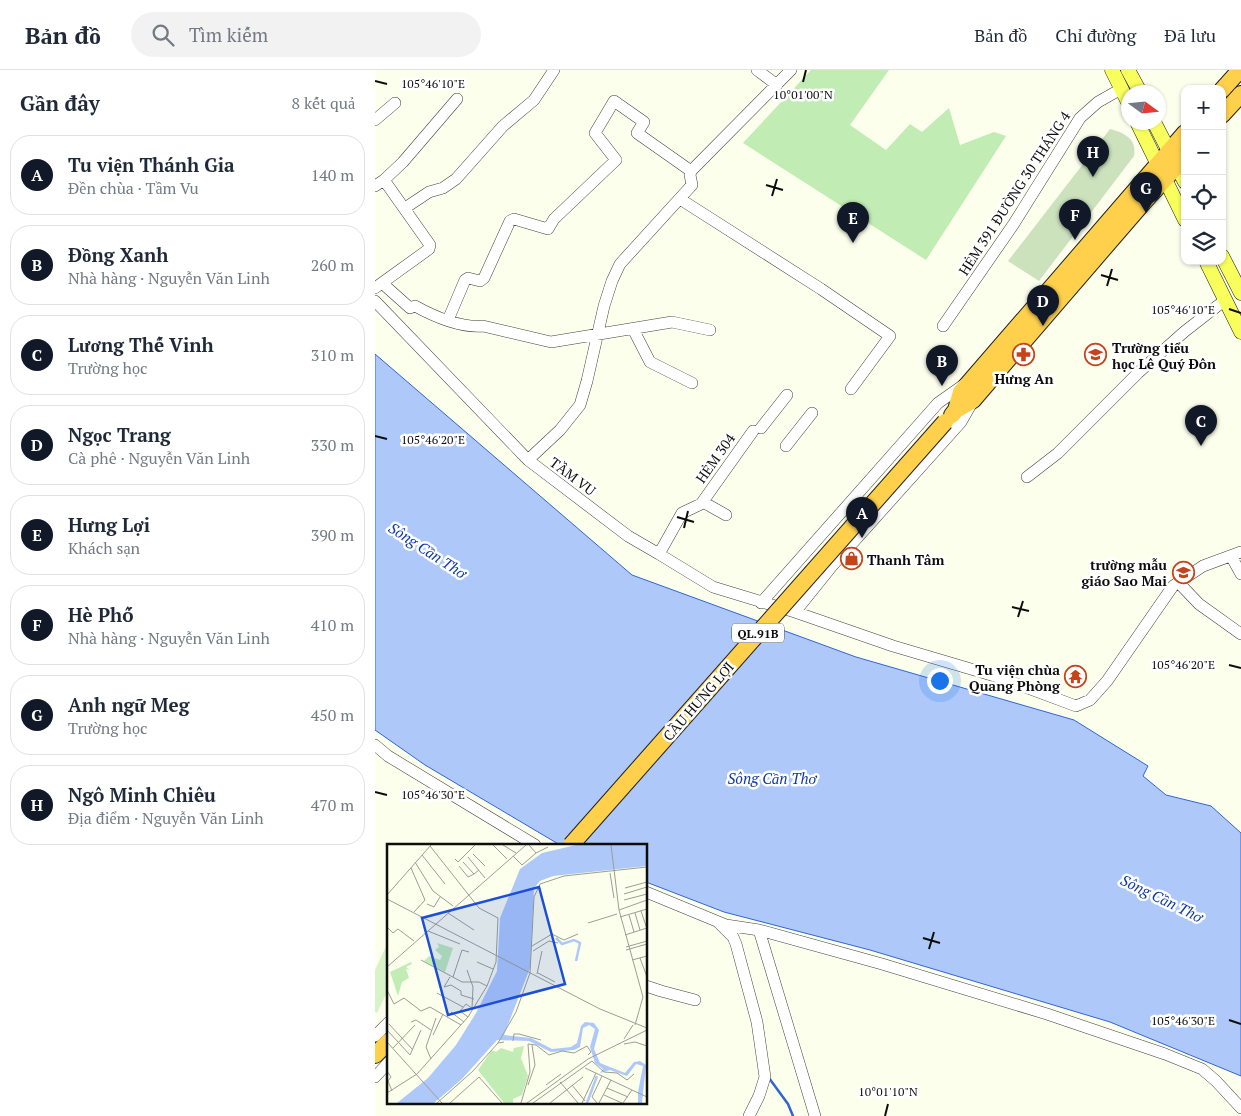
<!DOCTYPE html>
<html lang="vi">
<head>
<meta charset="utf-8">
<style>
  :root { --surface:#fff; --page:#f2f2f3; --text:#1f2937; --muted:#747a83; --line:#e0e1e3; --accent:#111827 }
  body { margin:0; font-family:"PT Serif",serif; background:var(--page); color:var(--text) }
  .controls { position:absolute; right:15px; top:15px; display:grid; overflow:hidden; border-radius:10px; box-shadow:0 1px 4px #0004 }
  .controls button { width:45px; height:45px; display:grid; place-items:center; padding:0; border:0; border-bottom:1px solid var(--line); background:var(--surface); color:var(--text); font:25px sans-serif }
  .compass { position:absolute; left:746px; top:15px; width:45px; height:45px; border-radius:50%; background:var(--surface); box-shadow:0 1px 4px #0004; rotate:105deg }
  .you { position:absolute; left:564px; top:610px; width:18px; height:18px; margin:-12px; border:4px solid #fff; border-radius:50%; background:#1a73e8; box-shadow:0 0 0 8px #1a73e833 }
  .badge { display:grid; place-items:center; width:32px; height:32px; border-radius:50%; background:var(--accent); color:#fff; font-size:16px; font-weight:700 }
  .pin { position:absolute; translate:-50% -41px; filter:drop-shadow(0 1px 2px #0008) }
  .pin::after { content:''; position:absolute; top:26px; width:18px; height:15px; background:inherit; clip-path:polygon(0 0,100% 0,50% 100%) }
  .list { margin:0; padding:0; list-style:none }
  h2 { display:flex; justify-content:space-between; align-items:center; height:65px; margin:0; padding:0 20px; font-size:21px }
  h2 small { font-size:16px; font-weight:400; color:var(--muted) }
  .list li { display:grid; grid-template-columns:32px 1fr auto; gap:15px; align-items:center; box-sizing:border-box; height:80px; margin:0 10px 10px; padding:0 10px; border:1px solid var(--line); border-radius:20px }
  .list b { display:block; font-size:19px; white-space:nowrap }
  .list p { margin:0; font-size:16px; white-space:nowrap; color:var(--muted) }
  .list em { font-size:16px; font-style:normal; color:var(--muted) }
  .icon { flex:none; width:28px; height:28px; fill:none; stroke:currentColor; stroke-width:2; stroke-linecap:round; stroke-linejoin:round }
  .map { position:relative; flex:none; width:866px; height:1046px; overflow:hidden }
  header { display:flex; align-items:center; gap:30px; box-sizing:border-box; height:70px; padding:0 25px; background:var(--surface); border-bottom:1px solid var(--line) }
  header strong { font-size:24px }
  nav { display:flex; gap:28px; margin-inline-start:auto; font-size:18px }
  .search { width:350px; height:45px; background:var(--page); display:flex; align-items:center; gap:12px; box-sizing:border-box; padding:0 18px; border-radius:28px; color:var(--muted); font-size:19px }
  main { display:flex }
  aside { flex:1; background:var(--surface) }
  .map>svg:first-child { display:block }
</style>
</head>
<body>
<header>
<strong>Bản đồ</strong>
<div class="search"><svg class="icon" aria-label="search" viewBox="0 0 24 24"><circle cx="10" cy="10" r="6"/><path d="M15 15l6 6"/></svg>Tìm kiếm</div>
<nav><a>Bản đồ</a><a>Chỉ đường</a><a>Đã lưu</a></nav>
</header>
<main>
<aside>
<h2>Gần đây<small>8 kết quả</small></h2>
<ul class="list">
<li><span class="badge">A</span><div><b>Tu viện Thánh Gia</b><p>Đền chùa · Tầm Vu</p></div><em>140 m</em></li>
<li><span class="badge">B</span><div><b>Đồng Xanh</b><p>Nhà hàng · Nguyễn Văn Linh</p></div><em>260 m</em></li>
<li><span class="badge">C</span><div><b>Lương Thế Vinh</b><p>Trường học</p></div><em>310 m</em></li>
<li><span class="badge">D</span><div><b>Ngọc Trang</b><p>Cà phê · Nguyễn Văn Linh</p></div><em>330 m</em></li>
<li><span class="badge">E</span><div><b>Hưng Lợi</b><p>Khách sạn</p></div><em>390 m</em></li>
<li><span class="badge">F</span><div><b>Hè Phố</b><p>Nhà hàng · Nguyễn Văn Linh</p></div><em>410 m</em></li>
<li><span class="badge">G</span><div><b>Anh ngữ Meg</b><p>Trường học</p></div><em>450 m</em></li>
<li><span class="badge">H</span><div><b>Ngô Minh Chiêu</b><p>Địa điểm · Nguyễn Văn Linh</p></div><em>470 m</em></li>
</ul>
</aside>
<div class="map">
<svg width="866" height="1046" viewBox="0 0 866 1046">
  <rect width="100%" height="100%" fill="#fdffed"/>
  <!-- green -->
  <path fill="#c1ecb4" d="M436,0H514L475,55L511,80L535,54L547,62L574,38L585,75L619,62L631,66L551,190L368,73Z"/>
  <!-- cemetery -->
  <path fill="#cbe2bd" d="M735,59C750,63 762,69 759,86L664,211L633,191Z"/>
  <!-- pitch -->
  <path fill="#d7f3c7" d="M14,870V918L2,943L0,942V900Z"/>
  <!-- water -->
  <path fill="#aec8fa" stroke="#3065d6" d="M0,284L257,505L481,587L699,650L773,696L768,706L791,725L836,736L866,763V1006L735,952L495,880L349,842L271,812V775H185L50,695L0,660Z"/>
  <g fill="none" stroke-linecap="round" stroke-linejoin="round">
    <!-- stream -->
    <path stroke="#3065d6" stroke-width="2.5" d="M394,1008L413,1034L418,1046"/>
    <defs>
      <path id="minor" d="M382,0L402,15
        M0,50L20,33
        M9,110L28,92L82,29
        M0,116L9,110L55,175L54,179L0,218
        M305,129L446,219L515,266L476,319
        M30,138L54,122L68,118L81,109L128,56L159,30L179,0
        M7,213L35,238L40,236C60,247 85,258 108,256L176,272L297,252L335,260
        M0,231L153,390L253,466L284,484L338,517L420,542L518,576L623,607L701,636L715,630L732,611L798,516L828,496L866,482
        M73,250L90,210L93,208L105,211L109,208L135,151L139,149L173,159L179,149L241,90L220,63L239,31L269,52L262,63L316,101
        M568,256L638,155L705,48L723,32L746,19
        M258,259L275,292L317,313
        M386,358L412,325
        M411,376L437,343
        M153,390L185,360L205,335L212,311L229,236L237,211L245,194L317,115L315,105L316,101L416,0
        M652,407L683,383L763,303L809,262L850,230
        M328,432L351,445
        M284,484L307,443L326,434L378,361
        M856,486L866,504
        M803,512L824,534L866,564
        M386,533L563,333L590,314
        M420,542L457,496L586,352L598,331
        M0,675L13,686L160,775
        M271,822L351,855L384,860L507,894L672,944L790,984L827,999L841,1011L866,1038
        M344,853L358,867L361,874L382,952L390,1007L384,1026L374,1046
        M384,860L440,1046
        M271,916L286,921L320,930
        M0,966L14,952
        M0,1007L14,992"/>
      <path id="major" d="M737,0L754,34
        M753,0L765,22
        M762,52L810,150
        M779,52L810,112
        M847,186L866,223
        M831,191L866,262"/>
      <path id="highway" d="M847,20L865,0
        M847,45L866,24
        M581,340L586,322L810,63
        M577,345L581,340L598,330L767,134L810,87
        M0,985L14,971"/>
    </defs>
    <!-- minor casing -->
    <use href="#minor" stroke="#404040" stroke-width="12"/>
    <!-- major casing -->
    <use href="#major" stroke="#1e1e1e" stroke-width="15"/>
    <!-- highway casing -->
    <use href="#highway" stroke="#1e1e1e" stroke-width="18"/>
    <!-- minor -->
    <use href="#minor" stroke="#fff" stroke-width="11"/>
    <!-- major -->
    <use href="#major" stroke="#f8ff5d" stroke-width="14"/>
    <!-- highway -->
    <use href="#highway" stroke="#fed04c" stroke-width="16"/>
    <defs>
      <path id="highway-bridge" d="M196,775L570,352"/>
    </defs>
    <!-- highway-bridge casing -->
    <use href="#highway-bridge" stroke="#1e1e1e" stroke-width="18" stroke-linecap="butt"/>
    <!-- highway-bridge -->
    <use href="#highway-bridge" stroke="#fed04c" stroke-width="16"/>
  </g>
  <!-- ticks -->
  <path fill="none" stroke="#0d0d0d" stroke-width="2" d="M0,11L12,14M428,12L431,0M391,115L408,120M397,126L402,109M726,205L743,210M732,216L737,199M854,239L866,243M0,366L12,369M302,447L319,452M309,458L313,441M637,537L654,541M643,547L648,531M854,595L866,598M0,722L12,725M548,868L565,873M554,879L559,862M854,950L866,954M510,1046L513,1034"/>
  <!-- icons -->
  <defs>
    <symbol id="pharmacy-ring" viewBox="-11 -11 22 22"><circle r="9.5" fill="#fff" stroke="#c6441c" stroke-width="1.5"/><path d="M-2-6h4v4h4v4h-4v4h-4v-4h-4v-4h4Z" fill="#c6441c"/></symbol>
    <symbol id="school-ring" viewBox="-11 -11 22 22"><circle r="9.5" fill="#fff" stroke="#c6441c" stroke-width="1.5"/><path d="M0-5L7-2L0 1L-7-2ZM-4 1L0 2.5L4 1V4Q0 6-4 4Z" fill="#c6441c"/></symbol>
    <symbol id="shop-ring" viewBox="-11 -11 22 22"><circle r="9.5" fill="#fff" stroke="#c6441c" stroke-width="1.5"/><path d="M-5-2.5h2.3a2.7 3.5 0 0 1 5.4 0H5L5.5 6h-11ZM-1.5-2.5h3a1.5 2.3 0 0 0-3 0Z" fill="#c6441c"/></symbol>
    <symbol id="temple-ring" viewBox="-11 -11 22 22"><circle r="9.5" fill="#fff" stroke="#c6441c" stroke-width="1.5"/><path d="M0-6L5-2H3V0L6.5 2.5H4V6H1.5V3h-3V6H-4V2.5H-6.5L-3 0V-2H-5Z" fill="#c6441c"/></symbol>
  </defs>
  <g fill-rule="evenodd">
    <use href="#pharmacy-ring" x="636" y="272" width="25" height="25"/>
    <use href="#school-ring" x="708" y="272" width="25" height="25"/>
    <use href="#shop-ring" x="464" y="476" width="25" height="25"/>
    <use href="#school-ring" x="796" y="490" width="25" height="25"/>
    <use href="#temple-ring" x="688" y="594" width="25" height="25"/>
  </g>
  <g text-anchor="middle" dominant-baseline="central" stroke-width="5" stroke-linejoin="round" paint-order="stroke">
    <!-- shield labels -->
    <rect fill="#fff" stroke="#565656" stroke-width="1" x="357" y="553.5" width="52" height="19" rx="4"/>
    <g font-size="12" font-weight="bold" fill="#0d0d0d">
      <text x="383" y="563">QL.91B</text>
    </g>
    <!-- street labels -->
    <g font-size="14" fill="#0d0d0d" stroke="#fff">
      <text transform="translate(639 123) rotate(-57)">HẺM 391 ĐƯỜNG 30 THÁNG 4</text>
      <text transform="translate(340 388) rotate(-55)">HẺM 304</text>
      <text transform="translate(198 406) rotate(37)">TẦM VU</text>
      <text transform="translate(323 631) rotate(-49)">CẦU HƯNG LỢI</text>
    </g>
    <!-- poi labels -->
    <g font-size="14" font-weight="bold" fill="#0d0d0d" stroke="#fff" text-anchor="start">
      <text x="737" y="277">Trường tiểu<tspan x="737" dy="16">học Lê Quý Đôn</tspan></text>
      <text x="649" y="308" text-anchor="middle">Hưng An</text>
      <text x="492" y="489">Thanh Tâm</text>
      <text x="792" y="494" text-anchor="end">trường mẫu<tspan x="792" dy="16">giáo Sao Mai</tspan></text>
      <text x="685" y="599" text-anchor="end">Tu viện chùa<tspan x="685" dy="16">Quang Phòng</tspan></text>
    </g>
    <!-- water labels -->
    <g font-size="15" font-style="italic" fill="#0e39a7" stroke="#fff">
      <text transform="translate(53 480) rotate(33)">Sông Cần Thơ</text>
      <text x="397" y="708">Sông Cần Thơ</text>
      <text transform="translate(787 828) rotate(26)">Sông Cần Thơ</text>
    </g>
  </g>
  <!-- overview -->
  <g transform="translate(12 774)">
    <rect width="260" height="260" fill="#fdffed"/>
    <path d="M50,99L66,104L58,128L37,117L42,112L53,116L55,112L48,106L52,103ZM24,118L25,120L19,123L23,126L19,125L22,134L15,138L11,152L3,128ZM137,202L134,214L141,232L135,251L126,255V259H117L91,226L105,206L109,208L114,204L126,208L127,204Z" fill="#c1ecb4"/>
    <path d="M189,1H260V22L166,32L153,37L147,44L143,124L117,191L144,194L165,205L184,203L190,199L194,182L198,178L207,179L212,186L207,205L213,219L238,229L247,218L253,217L259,221L255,259H251V248L256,222L249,220L240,232L223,226L213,229L216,225L208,219L203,203L208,185L202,181L196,184L193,203L187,206L164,208L142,197L110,196L75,235L47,259H10L41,234L69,201L89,169L110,127L113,74L133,25L155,9Z" fill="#aec8fa"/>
    <path fill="none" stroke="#aec8fa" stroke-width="2.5" d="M169,94L175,100L187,96L193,99L189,117M200,259L210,232"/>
    <path fill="none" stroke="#9d9e93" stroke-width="1" d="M106,1L120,15M116,1L129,9M142,1L149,9L161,3M224,1L232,66L256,153L248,181M86,10L98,22M35,11L58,40M126,12L135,21L149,9M81,13L98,34M68,15L71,18L88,1M28,18L46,47L66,62M76,18L87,30L92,26M72,22L81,33L87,30M24,24L38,56L27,68M223,29L227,54M238,44L260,38M237,50L260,43M0,51L44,1M0,55L213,165L260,184M237,56L260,50M40,60L47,63L53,53M232,66L260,56M254,67L260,85M61,69L87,86M248,69L253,86M242,71L247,88M233,73L260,65M201,79L230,70M0,83L6,89L11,85L27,97M41,87L73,100M238,91L260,84M145,102L165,90L177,96L191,90M239,103L260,97M239,106L260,100M146,107L162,97L171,99M253,114L260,133M34,116L75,138H92L100,142M245,116L260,112M90,118L106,125M0,123L139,1M80,126L86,143L85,164M151,129L168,138M150,130L155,107M63,133L57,143L64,141L74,147V151L87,155M66,133L75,106L82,108M0,146L7,160L17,154L34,167L43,163L74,181M50,149L76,163M64,168L77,178M81,173L73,167L79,160L86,165M24,178L29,176L44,186M2,180L25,205M0,186L23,211L34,186M46,191L56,170M237,195L246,181M126,197L127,190H132L154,196M0,198L55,259M111,199L129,168L143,129L147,53L153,40L177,32L260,23M237,200L248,198L260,202M6,204L28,181M44,215L39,203L49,174M198,224L260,253M0,227L4,233L1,237L5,247M173,238L191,259M141,241L148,221L145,201M159,241L174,230M185,241L198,257M220,244L241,253M0,249L30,230L81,173L100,142L109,118L111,74L92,64L43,2M217,251L235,259M50,259L86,227L111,199L117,198M63,259L92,233L115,259M134,259L143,228L141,200L149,201L162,211L175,207L187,209L200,202L204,208L201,211M140,259L201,215L260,186M146,259L205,217L217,228L230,229L240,236L247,230M163,259L196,233M195,259L209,229M210,259L205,253L215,232M212,259L224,236M236,259L245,246"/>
    <path fill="#1d4ed8" fill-opacity="0.15" stroke="#1d4ed8" stroke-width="2.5" d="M152,43L178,140L61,171L35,74Z"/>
    <rect width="260" height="260" fill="none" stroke="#0d0d0d" stroke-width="2.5"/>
  </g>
  <g font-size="12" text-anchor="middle" fill="#0d0d0d" stroke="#fff" stroke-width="5" stroke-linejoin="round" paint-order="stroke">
    <text x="58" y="18">105°46'10"E</text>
    <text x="428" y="29">10°01'00"N</text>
    <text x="808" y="244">105°46'10"E</text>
    <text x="58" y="374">105°46'20"E</text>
    <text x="808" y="599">105°46'20"E</text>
    <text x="58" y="729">105°46'30"E</text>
    <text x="808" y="955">105°46'30"E</text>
    <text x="513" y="1026">10°01'10"N</text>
  </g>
</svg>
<div class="controls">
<button>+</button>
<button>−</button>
<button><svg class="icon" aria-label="locate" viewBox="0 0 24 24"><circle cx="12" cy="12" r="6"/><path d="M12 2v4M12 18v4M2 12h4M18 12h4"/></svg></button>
<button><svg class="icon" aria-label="layers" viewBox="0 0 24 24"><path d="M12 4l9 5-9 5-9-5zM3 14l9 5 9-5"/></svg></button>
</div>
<svg class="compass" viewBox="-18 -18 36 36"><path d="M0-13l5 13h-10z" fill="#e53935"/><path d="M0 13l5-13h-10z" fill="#747a83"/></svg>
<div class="you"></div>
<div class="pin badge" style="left:487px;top:468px">A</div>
<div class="pin badge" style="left:567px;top:316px">B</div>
<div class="pin badge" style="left:826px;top:376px">C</div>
<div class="pin badge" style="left:668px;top:256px">D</div>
<div class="pin badge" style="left:478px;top:173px">E</div>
<div class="pin badge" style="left:700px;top:170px">F</div>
<div class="pin badge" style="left:771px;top:143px">G</div>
<div class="pin badge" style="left:718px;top:107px">H</div>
</div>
</main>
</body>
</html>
